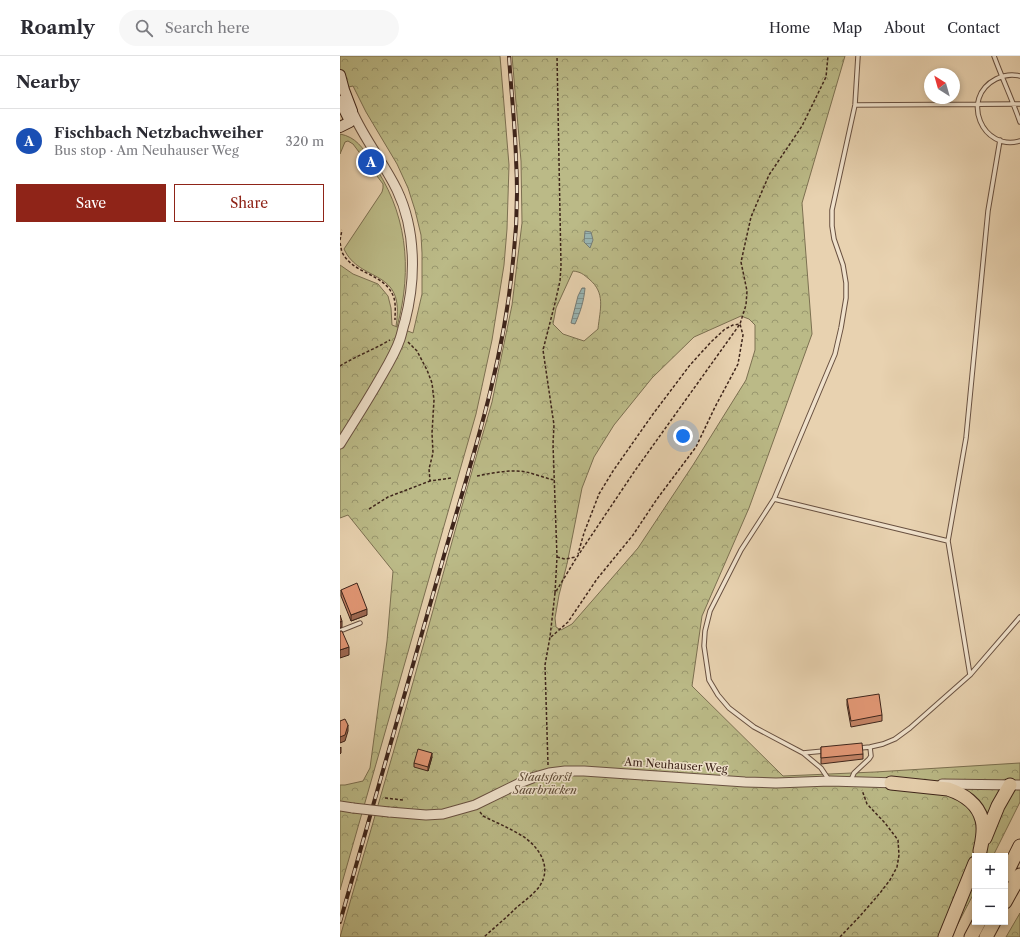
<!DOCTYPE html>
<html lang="en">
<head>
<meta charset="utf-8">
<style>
  :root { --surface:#fff; --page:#f7f7f7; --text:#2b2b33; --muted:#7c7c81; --line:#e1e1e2; --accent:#8f2418 }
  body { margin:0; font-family:"Libre Caslon Text",serif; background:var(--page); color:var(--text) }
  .controls { position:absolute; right:12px; bottom:12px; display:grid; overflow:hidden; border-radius:0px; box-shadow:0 2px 6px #0003 }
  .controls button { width:36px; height:36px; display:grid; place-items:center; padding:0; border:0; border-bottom:1px solid var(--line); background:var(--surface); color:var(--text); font:20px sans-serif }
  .compass { position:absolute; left:584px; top:12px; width:36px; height:36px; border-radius:50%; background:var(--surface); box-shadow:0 2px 6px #0003; rotate:323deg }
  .you { position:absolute; left:343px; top:380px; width:14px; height:14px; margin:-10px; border:3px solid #fff; border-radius:50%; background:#1a73e8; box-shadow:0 0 0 6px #1a73e833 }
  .badge { display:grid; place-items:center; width:26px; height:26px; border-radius:50%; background:var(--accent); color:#fff; font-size:13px; font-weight:700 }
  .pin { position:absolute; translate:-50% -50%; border:2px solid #fff; box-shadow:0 1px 4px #0006 }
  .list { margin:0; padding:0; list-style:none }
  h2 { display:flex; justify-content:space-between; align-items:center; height:52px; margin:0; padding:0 16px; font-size:17px }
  h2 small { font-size:13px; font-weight:400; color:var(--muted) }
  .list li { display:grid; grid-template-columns:26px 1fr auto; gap:12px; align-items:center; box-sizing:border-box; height:64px; padding:0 16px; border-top:1px solid var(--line) }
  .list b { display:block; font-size:15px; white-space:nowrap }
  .list p { margin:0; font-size:13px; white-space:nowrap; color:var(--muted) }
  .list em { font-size:13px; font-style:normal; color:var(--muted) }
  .actions { display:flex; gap:8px; padding:12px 16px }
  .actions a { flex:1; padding:9px 0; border:1px solid var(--accent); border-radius:0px; text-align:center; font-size:14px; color:var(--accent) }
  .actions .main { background:var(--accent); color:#fff }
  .icon { flex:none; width:22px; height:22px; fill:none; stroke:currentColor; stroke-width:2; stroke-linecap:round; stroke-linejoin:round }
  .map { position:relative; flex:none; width:680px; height:881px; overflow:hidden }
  header { display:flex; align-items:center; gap:24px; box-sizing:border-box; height:56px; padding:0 20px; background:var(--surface); border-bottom:1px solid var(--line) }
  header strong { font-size:19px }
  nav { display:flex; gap:22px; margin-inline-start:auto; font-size:14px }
  .search { width:280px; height:36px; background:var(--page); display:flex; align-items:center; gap:10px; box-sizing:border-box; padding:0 14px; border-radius:22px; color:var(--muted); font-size:15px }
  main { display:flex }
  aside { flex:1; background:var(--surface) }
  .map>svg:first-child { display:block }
</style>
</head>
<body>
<header>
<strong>Roamly</strong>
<div class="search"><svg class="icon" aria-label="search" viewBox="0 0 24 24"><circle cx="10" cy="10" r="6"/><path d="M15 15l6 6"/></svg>Search here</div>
<nav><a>Home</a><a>Map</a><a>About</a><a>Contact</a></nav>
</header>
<main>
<aside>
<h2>Nearby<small></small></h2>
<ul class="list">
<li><span class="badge" style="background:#1a4fb4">A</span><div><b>Fischbach Netzbachweiher</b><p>Bus stop · Am Neuhauser Weg</p></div><em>320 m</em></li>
</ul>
<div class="actions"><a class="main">Save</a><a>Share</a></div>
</aside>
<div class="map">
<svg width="680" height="881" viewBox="0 0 680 881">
  <defs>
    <pattern id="forest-crowns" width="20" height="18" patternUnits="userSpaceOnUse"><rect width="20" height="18" fill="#bbba87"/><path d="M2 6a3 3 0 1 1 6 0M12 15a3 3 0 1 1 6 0" fill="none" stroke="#99976e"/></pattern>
    <pattern id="water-rules" width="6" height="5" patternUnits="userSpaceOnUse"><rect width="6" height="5" fill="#99b6b4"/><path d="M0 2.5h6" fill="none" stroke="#7e9492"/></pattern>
  </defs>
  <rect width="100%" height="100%" fill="#e8d2b0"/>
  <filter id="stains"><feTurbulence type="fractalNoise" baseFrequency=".005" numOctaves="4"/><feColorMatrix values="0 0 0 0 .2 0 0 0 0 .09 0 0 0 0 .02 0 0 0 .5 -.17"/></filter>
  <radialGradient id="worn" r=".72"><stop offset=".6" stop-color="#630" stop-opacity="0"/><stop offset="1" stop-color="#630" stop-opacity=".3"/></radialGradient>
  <!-- green -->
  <path fill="#bbba87" stroke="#7c7051" d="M0,78C16,81 23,92 31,105C67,155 73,212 57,271L56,270C66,211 20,228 4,193L42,136L43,132V128L13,88L8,85L5,86L0,98Z"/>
  <!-- forest -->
  <path fill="url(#forest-crowns)" stroke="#7c7051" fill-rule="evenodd" d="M0,0H160L169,109L167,173L164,209L152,284L136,358L0,834V729H5L23,725L30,712L47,585L53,515L8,459L0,462V209L13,218L38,228L48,240L51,252L52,269L73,277L82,238V197L81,179L75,154L68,132L57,108L26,56L13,30L0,33Z
    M172,0H505L462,147L472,278L409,452L362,560L352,630L443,720L535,716L680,707V746L653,800H635V835L611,881H0L62,666L120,457L152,346L172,249L182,167L181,105ZM233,215C241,216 243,218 249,223C266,237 260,253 258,273L244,285L223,278L213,268L216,252ZM401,260L409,263L415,269V294L406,324L353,409L298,492L232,568L221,574L216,571L215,562L219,539L227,508L242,432L254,401L274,369L312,322L354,281Z
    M680,857V881H666Z"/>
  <!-- water -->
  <path fill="url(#water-rules)" stroke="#757c77" d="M245,175L251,176L253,184L250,192L244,186Z
    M242,232H245C244,245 240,257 235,268L231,267L238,240Z"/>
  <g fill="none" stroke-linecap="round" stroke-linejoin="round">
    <defs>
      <path id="service" d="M654,0C662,22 672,43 680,66
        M680,20C672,18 664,19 656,23C619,42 643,96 680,85
        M515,49L680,48
        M434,443L608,485
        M0,575L20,567
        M630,619L608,485L626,382L648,155L660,84
        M520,692L530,691L543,688L555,683L570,672L630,619L680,561
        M463,697L484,695
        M489,724L481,712L463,697L414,671L389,652L378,639L369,624L364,590L365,575L370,555L401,494L434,443L495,298L501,272L506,242V227L503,209L494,183L492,170V154L515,49L518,0
        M511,724L514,717L529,703L531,700L530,691"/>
      <path id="tertiary" d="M0,388C13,367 26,347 38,326C46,312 55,298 60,283C62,277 63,271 65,265C76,223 76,174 57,134C44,107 24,83 12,55
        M602,728L680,729
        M0,750L13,752
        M49,756L86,759L103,758L135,749L182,726L195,721L209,717L225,715H244L405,726L436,727L490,725L557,727"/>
      <path id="secondary" d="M0,19L4,34L12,55L10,66L0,71
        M0,45L10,65"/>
      <path id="motorway" d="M551,727L608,733C623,738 638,748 642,764C645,774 642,785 640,795
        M645,782L658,750L670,729
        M665,820L680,790
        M665,846L680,819
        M605,881L635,807
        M631,881L639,866
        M646,881L654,866"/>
    </defs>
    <!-- service casing -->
    <use href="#service" stroke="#685040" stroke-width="5.5"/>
    <!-- tertiary casing -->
    <use href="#tertiary" stroke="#685040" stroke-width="11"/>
    <!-- secondary casing -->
    <use href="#secondary" stroke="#3e251b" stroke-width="12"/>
    <!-- motorway casing -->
    <use href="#motorway" stroke="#3e251b" stroke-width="15"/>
    <!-- path -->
    <path stroke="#3e251b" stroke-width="1.5" stroke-dasharray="3 2" stroke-linecap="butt" d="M0,184L2,174
      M0,187C1,190 1,193 2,196C13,219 46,217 54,242C56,249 55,257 55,264
      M68,286L77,295L87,314L92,327L94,344L92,377L93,397L89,413L90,425L111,422
      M0,310C16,300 33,294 50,284
      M137,420C153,417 170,413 186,416C195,418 205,422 214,424
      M29,453L48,441L90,425
      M217,501L225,503L236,501
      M215,537L217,501L213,388L214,369L203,294L215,247L220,225L221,210L217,0
      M211,581L228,566L257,523L293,479L317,443L356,391L375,351L398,308L403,279L400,268L393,269L385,273L371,286L350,309L313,358L273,415L259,438L244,477L238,498
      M208,709L205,609L210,581L215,537L237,501L294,416L400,268L406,249L407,235L401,206L411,161L429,119L462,70L486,21L488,0
      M45,742L63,744
      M140,756L143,760C155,766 167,771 179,778C197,788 214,810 199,831C193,839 184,845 176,852C166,862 155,871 144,881
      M500,881L520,860L540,837L550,824L557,811L559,799L558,784L545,767L527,748L522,734"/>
    <!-- service -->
    <use href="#service" stroke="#f0e2cc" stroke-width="3.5"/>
    <!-- tertiary -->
    <use href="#tertiary" stroke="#f0e2cc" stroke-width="9"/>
    <!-- secondary -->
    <use href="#secondary" stroke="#f0e2cc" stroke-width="10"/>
    <!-- motorway -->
    <use href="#motorway" stroke="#e8d2b0" stroke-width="13"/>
    <defs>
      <path id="rail" d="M0,866C35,743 70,620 105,496C133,400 164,305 173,205C177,171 178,137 176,103C175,68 171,34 169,0"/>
    </defs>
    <!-- rail casing -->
    <use href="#rail" stroke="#3e251b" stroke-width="4"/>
    <!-- rail -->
    <use href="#rail" stroke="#f0e2cc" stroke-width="2.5" stroke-dasharray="8" stroke-linecap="butt"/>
    <defs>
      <path id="tertiary-bridge" d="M13,752L49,756"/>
    </defs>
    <!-- tertiary-bridge casing -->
    <use href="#tertiary-bridge" stroke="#685040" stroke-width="11" stroke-linecap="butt"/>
    <!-- tertiary-bridge -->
    <use href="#tertiary-bridge" stroke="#f0e2cc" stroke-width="9"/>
  </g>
  <!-- wall -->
  <path fill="#c38365" stroke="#3e251b" d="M1,534L27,559L11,565L1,540Z
    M507,643L542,659V665L511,671L507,649Z
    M481,691L523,698V703L481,708Z
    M92,701L88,715L74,711V707Z"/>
  <!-- shaded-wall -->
  <path fill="#9f6a53" stroke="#3e251b" d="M27,553V559L11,565V559Z
    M2,565V571L0,572V566Z
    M9,591V599L0,602V594Z
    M8,669V675L5,685L0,687V681Z
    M1,691V697L0,698V692Z
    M92,697V701L88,715V711Z"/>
  <!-- building -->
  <path fill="#e39876" stroke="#3e251b" d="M17,527L27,553L11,559L1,534Z
    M0,559L2,565L0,566Z
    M0,575H2L9,591L0,594Z
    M539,638L542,659L511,665L507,643Z
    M5,663L8,669L5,679L0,681V665Z
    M522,687L523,698L481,702V691Z
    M78,693L92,697L88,711L74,707Z"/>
  <g text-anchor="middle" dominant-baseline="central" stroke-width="3" stroke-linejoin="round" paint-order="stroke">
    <!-- street labels -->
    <g font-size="11" fill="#3e251b" stroke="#f0e2cc">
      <text transform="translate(336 709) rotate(4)">Am Neuhauser Weg</text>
    </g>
    <!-- park labels -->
    <g font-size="11" font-style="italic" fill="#5d4a36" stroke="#f0e2cc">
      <text x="205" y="721">Staatsforst<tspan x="205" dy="13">Saarbrücken</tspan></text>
    </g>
  </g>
  <rect width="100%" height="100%" filter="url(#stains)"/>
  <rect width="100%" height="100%" fill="url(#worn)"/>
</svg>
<div class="controls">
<button>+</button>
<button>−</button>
</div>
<svg class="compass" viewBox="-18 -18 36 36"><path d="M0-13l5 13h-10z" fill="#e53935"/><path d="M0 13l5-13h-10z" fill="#7c7c81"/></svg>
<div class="you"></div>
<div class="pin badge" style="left:31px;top:106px;background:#1a4fb4">A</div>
</div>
</main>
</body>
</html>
